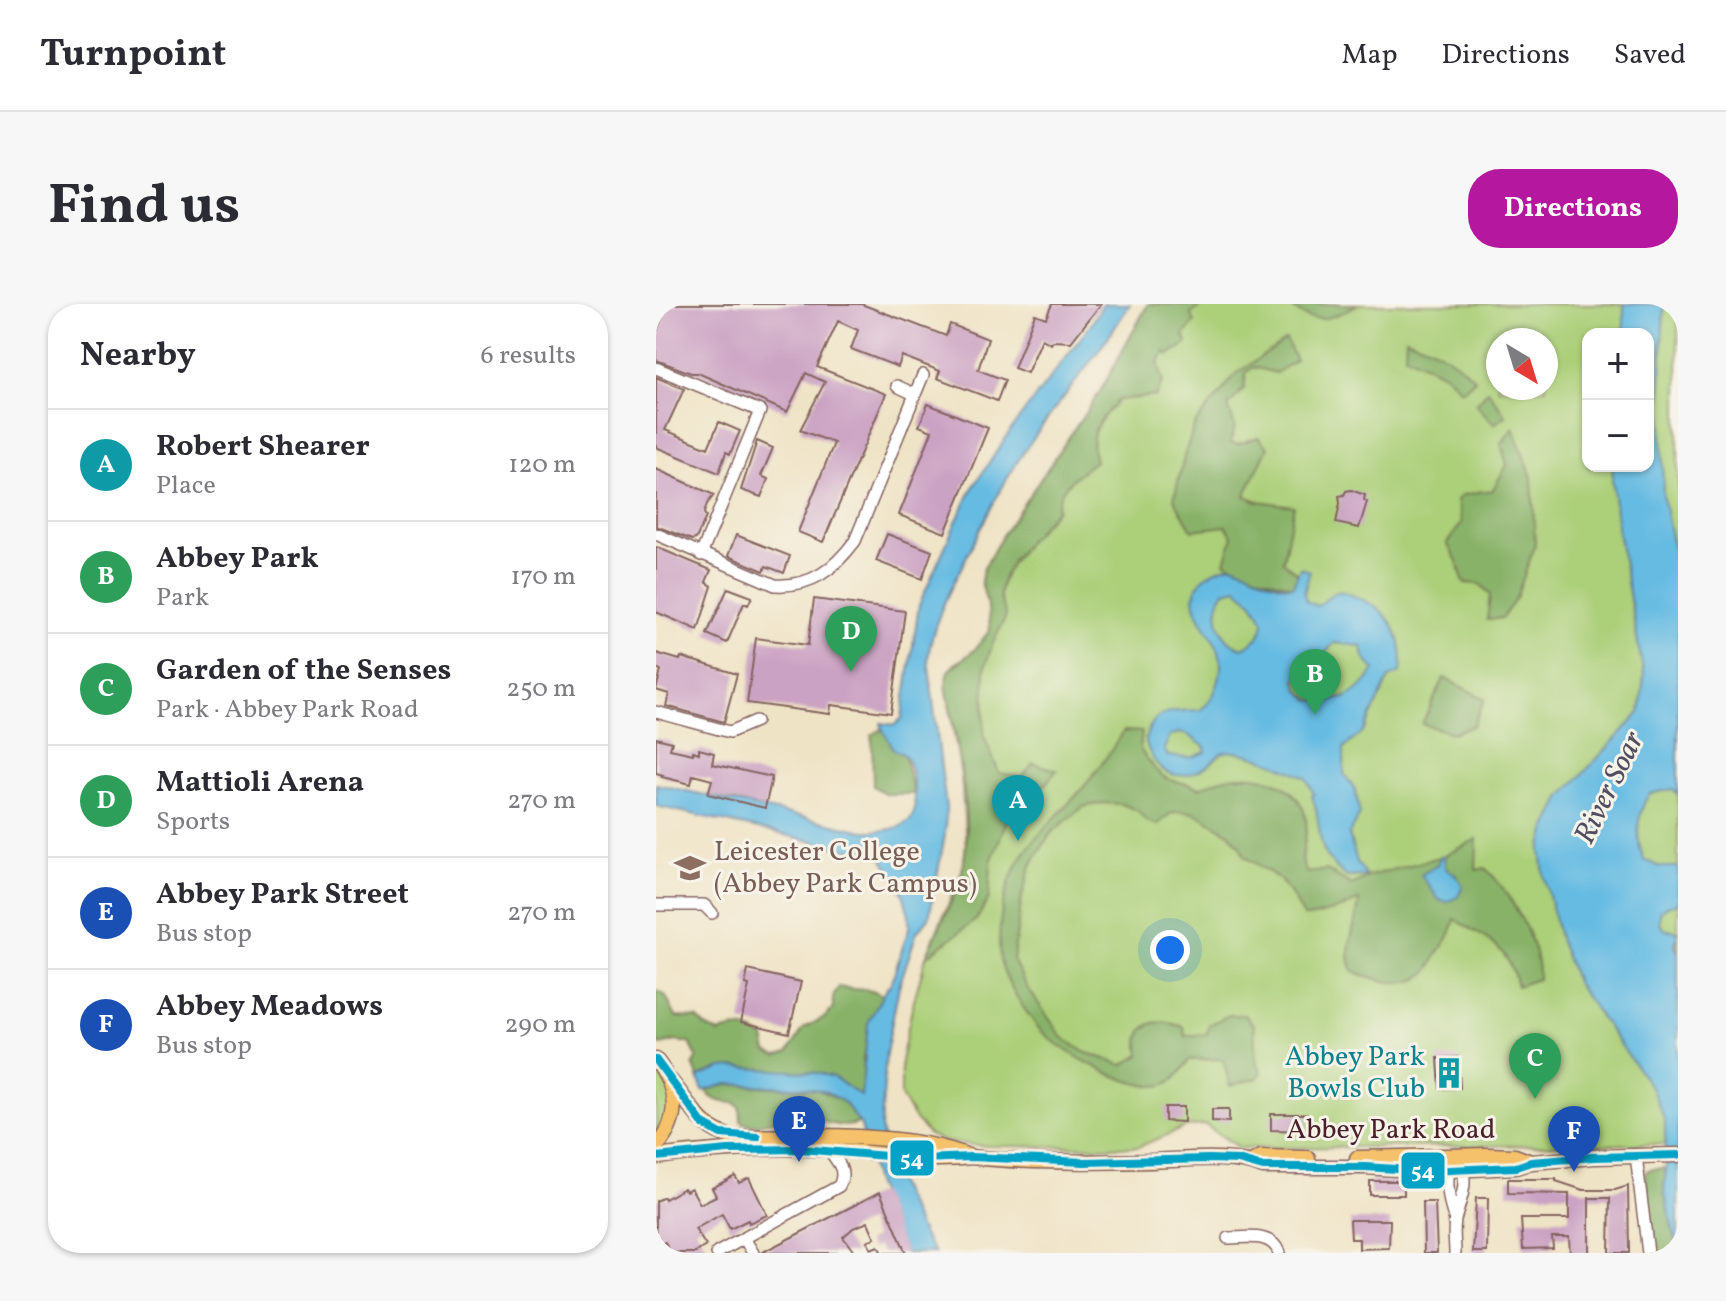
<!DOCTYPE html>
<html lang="en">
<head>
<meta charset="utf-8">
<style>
  :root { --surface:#fff; --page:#f7f7f7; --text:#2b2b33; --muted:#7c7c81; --line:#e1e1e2; --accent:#b5179e }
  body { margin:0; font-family:Vollkorn,serif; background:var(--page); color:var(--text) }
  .controls { position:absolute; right:24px; top:24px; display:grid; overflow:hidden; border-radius:16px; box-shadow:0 2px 6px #0004 }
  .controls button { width:72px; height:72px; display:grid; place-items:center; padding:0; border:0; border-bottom:2px solid var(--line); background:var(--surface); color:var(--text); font:40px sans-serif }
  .compass { position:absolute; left:830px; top:24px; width:72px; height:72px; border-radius:50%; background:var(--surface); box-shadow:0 2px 6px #0004; rotate:142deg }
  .you { position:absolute; left:514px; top:646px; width:28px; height:28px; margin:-20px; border:6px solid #fff; border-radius:50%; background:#1a73e8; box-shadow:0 0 0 12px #1a73e833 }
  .badge { display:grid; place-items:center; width:52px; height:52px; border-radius:50%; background:var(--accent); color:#fff; font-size:26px; font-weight:700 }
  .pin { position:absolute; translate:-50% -66px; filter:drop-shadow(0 2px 4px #0008) }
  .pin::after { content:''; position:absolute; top:42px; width:28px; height:24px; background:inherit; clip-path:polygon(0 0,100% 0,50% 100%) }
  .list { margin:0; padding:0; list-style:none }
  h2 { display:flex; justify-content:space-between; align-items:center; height:104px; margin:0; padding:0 32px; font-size:34px }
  h2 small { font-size:26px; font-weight:400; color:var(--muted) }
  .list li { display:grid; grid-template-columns:52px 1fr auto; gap:24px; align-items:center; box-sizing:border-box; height:112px; padding:0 32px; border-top:2px solid var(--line) }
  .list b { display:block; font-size:30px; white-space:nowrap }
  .list p { margin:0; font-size:26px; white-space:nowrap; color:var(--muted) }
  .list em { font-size:26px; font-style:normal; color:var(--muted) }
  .map { position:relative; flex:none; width:1022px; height:949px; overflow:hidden; border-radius:32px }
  header { display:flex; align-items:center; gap:48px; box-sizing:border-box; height:112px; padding:0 40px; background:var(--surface); border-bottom:2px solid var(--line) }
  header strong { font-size:38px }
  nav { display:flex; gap:44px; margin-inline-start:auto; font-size:28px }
  .intro { display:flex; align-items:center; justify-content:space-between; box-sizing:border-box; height:192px; padding:0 48px }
  h1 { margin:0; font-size:56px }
  .button { padding:20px 36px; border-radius:32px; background:var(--accent); color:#fff; font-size:28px; font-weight:700 }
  main { display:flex; gap:48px; padding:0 48px }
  aside { flex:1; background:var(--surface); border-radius:32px; box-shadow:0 2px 6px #0004 }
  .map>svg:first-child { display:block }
</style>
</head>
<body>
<header>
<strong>Turnpoint</strong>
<nav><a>Map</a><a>Directions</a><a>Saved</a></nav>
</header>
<div class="intro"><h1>Find us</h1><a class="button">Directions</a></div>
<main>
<aside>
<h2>Nearby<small>6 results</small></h2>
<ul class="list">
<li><span class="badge" style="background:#0f9aa8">A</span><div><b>Robert Shearer</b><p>Place</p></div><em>120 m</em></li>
<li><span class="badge" style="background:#2e9e5b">B</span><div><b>Abbey Park</b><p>Park</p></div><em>170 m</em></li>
<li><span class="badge" style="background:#2e9e5b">C</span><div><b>Garden of the Senses</b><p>Park · Abbey Park Road</p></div><em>250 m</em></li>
<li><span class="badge" style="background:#2e9e5b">D</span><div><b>Mattioli Arena</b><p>Sports</p></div><em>270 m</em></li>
<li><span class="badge" style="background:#1a4fb4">E</span><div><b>Abbey Park Street</b><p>Bus stop</p></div><em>270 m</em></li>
<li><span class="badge" style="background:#1a4fb4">F</span><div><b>Abbey Meadows</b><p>Bus stop</p></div><em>290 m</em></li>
</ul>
</aside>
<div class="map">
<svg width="1022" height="949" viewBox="0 0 1022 949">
  <rect width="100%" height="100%" fill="#f7f3e8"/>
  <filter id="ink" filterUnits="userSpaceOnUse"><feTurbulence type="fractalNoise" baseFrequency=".0125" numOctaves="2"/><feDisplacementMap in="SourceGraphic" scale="16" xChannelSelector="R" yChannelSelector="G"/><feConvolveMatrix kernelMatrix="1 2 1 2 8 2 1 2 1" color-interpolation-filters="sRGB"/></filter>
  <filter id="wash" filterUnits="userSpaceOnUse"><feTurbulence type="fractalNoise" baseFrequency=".006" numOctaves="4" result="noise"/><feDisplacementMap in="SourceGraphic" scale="32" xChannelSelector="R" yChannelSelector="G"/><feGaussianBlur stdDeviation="1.8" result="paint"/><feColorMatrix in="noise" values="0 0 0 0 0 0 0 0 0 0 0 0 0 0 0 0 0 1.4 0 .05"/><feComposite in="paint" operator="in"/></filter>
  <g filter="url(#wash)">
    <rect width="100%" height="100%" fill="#efe3c5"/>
    <!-- green -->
    <path fill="#accf79" stroke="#7b7752" stroke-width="2" fill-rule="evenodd" d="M493,0H1022V840L584,844L549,821L530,823L482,843L332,842L290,838L273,831L259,816L245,792V757L256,704L270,653L307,565L310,542L305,472L290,380C295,354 302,361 318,347C326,341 333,329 339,322L325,278L327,266L347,230L445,86ZM932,30H992V162H932ZM842,36H890V84H842Z
      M0,756L17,795L0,843Z"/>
    <!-- forest -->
    <path fill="#89b269" stroke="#6a684a" stroke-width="2" d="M492,0H549L535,10L539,18L528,31L531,39L513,51L509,48L502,58L507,77L500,92L462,96C444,117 430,127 439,157C423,170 401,182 401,205C383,227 342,262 344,294C345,299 349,306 350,312L337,339L329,363L328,432L343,469L366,473L377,459L401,466L388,482L364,492L351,516L335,558L333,594L321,615L270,653C281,627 303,588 307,562C318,506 299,436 290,380L293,367L318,346L334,326L332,304L325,278L327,266L347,230L445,86Z
      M633,0H702C677,15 655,24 633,0Z
      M750,34C778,43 798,54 819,75L806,87L790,71L749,51Z
      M630,36L640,56L620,69L597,63L590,69L588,85L572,102L579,123L574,139L582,140L602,133L612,143L589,192L602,197L638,202L627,257L642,270L637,282L605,273L569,258L577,233L570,222L536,226L518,195L529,149L539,120L580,70Z
      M832,86L850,112L838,120L820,100Z
      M857,124L876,173L879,241L860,294L846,314L831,316L834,290L824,280L808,279L801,257L791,239L806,219L801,196L806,191C817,191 825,185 836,187L851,161L845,140Z
      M788,374L829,395L817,422L796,429L766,420Z
      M226,425L234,435L237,445L248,451L258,490H230L217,482L216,431Z
      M468,427L486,428L484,445C492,457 503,474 518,477C528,479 534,480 543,484C551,481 558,477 566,475C600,465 644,478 650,516C653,535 640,554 651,569L671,566L696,581L713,572L788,552L821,535L820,566L829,564C854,587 884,641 882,675L861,682C852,640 832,637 799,615C793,635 793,633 782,649C778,655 775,666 769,670C750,687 717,675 697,667C686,643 702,621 703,596C696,601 657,614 648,613L634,588L623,575L589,552L583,540L573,529L539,509L525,507L515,509L501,521L490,517L481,506L466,500L447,499L427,503L395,529L375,561L366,592L361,626L357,656L371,683L406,733L428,748L467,761L484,751C478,717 501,713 528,723L529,732L551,730L553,721L573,711H589L598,721L600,757L605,767L602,774L574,782L567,755L533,756C527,765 519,778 507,781C478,788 413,751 391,732C375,719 348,676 344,655C342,639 344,615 347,600C359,544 390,526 425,486C441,468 455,447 468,427Z
      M183,683C197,687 213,683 226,691L207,754L208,786L205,793L177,773L163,769L66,764L42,773L37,760L41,753L34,739L20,737L5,741L0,738V687L9,691L20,713L41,714L49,722L63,729C80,721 92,724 108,734L111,748L121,752L132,749L148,724L169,713L177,705V693Z
      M72,780L164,786L190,799L204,819C181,828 163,812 141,812C124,812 97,827 85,817L84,803L79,799C67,798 56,798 50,786Z
      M1010,864L1008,887L1022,949H999L989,869L992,866Z"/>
    <!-- water -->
    <path fill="#66bbe2" stroke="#586d86" stroke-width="2" fill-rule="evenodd" d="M447,0H474C447,45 412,86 381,129C351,170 328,216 306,262C291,291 276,322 272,354L290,504L289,531L273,614L261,628L243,682L230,749L225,824L235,866L267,931L279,949H249L219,879L205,822L189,799L171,788L151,784L72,780L47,787L42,773L66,764L76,763L163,769L177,773L205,792L212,719L228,688L235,679L253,624V611L247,589L226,553L0,502V480L208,527C222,527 248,527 256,513C262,503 257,459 248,451C245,448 241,447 237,445C234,435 226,428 225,419L239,421L246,414L263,301L300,218L316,185L356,124L436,19Z
      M968,0H1008L1005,67L1007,193L1022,267V491L1017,485L993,490C980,511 979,533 988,556L1004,563H1022V599L1011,602L1004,608V620L1010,626H1018L1022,630L1019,641L1022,649V949L1008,887L1010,864L1009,817L996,785L921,680L904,638L888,571L885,546L891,524L906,492L984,409L988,372L964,239L956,177L957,162H992V30H968Z
      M576,261C597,267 615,283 637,282L644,264L654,267L648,289L650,297L661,302C669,299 673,289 681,288C687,287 694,290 700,293C733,305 750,332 745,368L733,374L708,427L688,444V470L699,485L704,510L693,530L701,558L710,572L691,573C653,543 670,528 656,492L658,490L650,474C632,465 587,444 568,448C561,450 560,456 554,460C521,482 500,471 489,436C498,403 515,408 544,406C561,395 570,364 562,345C557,332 546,321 541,307C530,282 554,265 576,261ZM581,284L597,299L608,317C607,331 599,338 586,344C563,336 554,307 569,287ZM678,339L706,342L708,354L719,366C697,396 690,396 655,396L644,387L640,376L651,363L662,358ZM523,429L532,431L549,443L550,448L534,454L512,452L508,445L514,432Z
      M788,552L789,564L799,570L807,582L802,593L791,598L783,596L765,571L781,561L784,553Z"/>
    <g id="blocks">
      <!-- building -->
      <path fill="#caa2c3" d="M11,0H205L290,32L294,20L332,35L322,66L349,76L341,97L281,74L284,67L246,52L242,63L195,45L202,26L182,17L161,63L230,90L167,238L142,228L178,139L144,126L169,78L150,69L131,108L42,69H35L0,56V29Z
        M396,0H445L415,38L397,37L395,40L386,35L371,69L358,64L379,10L390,14Z
        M0,73L28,85L9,126L52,144L63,118L84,127L74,150L70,148L63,169L0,143Z
        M272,100L332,124L289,229L243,211L276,127L263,122Z
        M101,137L117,144L105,172L112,175L105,193L85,186Z
        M0,165L58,191L51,200L48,209L50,213L40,235L36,236L0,222Z
        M695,186L709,191L708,196L711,198L703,224L680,219L684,199L683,192L688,191L690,187Z
        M231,230L276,247L266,275L220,257Z
        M80,231L134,252L128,269L110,262L108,267L72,252Z
        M0,243L55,266L50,278L56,282L42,326L0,308Z
        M72,284L96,293L92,301L88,299L71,339L51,330Z
        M158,295L249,307L235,409L175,401L174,410L91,399L100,334L152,341Z
        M0,349L24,356L25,353L81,370L68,418L10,402L13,390L0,386L5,366L0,364Z
        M0,434L16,438L14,445L37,450V447L43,449V445L58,449L56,460L116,473L109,504L52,490L56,476L37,471L35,480L6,473L7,471L0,469Z
        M92,666L145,678L133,729L85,718L93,681L89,680Z
        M802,753L804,784L784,785L782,754Z
        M509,803H528V818L509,817Z
        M556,805H573V818L556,817Z
        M615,810H651V827L615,826Z
        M79,872L83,879L93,874L111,911L93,919L92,916L74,925L66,910L39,925L50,942L38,949H15L9,938L0,942V897L8,893L9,895L28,884L30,887L35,884L44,900L60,892L56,884Z
        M852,875H900V877L927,886H959L972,882L973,949H953L954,894H933V949H914L913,933H896L897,944L867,945L865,915H913V890L852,889Z
        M714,877H748V891H714Z
        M224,888L250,949H226L222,942L215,945L211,937L219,934L212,918L197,924L187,933L199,949H105Z
        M820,894H832L831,948H817Z
        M767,898H779L781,949H768Z
        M694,916H734L733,944L703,945V935H695Z"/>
    </g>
  </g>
  <g filter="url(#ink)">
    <use href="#blocks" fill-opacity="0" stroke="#846461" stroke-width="2"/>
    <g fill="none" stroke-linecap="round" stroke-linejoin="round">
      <defs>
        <path id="minor" d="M0,4L1,0
          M0,64L104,107L45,251
          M241,82L258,90
          M0,230L119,281C156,283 178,265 199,237L267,71
          M0,408L74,428L100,417
          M0,601H48L56,609
          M980,852L992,949
          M796,859C788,874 793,900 799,916
          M88,934L97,949
          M572,934C590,934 616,928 623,949
          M61,949L183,882C191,867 182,858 173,846
          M799,949C799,939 797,927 799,916C803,898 814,879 804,860"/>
        <path id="major" d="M0,756C22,784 25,815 0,843
          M14,776C35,800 43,826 77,833C144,832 254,827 315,853
          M0,853C63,845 128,842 192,847C233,850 273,859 315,853C375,859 435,858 496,857C528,856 578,850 607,863H709L772,867L860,863L875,858L938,853L1022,851
          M701,854L831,851L859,852L875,858
          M595,858L605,853L652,854"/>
      </defs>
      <!-- minor casing -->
      <use href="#minor" stroke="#846461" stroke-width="14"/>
      <!-- major casing -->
      <use href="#major" stroke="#846461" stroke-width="17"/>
      <!-- minor -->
      <use href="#minor" stroke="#fff" stroke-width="11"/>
      <!-- major -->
      <use href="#major" stroke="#f5c16b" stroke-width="14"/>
      <defs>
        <path id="bus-1" d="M0,756L47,820L65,830L101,833
          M0,853L72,846L144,845L268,855L315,853L428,858L553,855L582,856L607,863H709L772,867L860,863L875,858L938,853L1022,851"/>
      </defs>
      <!-- bus-1 casing -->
      <use href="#bus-1" stroke="#f7f3e8" stroke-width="14"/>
      <!-- bus-1 -->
      <use href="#bus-1" stroke="#04a2c6" stroke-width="8"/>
    </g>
  </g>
  <!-- icons -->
  <defs>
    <symbol id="university-bare" viewBox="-9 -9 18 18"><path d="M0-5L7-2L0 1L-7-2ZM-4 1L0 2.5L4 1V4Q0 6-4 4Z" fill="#8d6e63" stroke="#f7f3e8" stroke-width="2.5" paint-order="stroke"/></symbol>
    <symbol id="building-bare" viewBox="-9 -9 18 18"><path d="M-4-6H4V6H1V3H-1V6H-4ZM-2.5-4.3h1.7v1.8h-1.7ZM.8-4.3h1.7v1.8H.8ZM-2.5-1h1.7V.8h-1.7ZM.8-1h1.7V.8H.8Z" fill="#0f9aa8" stroke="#f7f3e8" stroke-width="2.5" paint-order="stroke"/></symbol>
  </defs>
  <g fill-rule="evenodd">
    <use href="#university-bare" x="12" y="542" width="44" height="44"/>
    <use href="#building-bare" x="771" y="747" width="44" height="44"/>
  </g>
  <g text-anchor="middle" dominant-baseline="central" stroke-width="6" stroke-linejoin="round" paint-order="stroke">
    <!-- education labels -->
    <g font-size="28" fill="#785e54" stroke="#f7f3e8" text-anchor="start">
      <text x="58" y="548">Leicester College<tspan x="58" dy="32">(Abbey Park Campus)</tspan></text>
    </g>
    <!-- culture labels -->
    <g font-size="28" fill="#0d838f" stroke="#f7f3e8" text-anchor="end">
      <text x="769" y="753">Abbey Park<tspan x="769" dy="32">Bowls Club</tspan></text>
    </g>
    <!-- street labels -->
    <g font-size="28" fill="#4a1f2b" stroke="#f7f3e8">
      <text x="735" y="826">Abbey Park Road</text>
    </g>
    <!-- water labels -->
    <g font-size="30" font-style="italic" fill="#524e62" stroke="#f7f3e8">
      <text transform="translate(954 484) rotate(-64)">River Soar</text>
    </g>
  </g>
  <g stroke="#f7f3e8" stroke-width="3">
    <rect x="233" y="835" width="46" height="38" rx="8" fill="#04a2c6"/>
    <rect x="744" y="847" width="46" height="39" rx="8" fill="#04a2c6"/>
  </g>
  <g font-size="22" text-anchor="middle" font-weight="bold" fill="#fff">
    <text x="256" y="862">54</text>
    <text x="767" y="874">54</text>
  </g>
</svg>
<div class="controls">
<button>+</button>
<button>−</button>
</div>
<svg class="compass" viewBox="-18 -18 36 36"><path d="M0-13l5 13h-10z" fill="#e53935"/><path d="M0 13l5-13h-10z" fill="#7c7c81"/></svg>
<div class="you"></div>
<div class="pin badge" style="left:362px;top:537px;background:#0f9aa8">A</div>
<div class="pin badge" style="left:659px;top:411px;background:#2e9e5b">B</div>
<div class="pin badge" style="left:879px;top:795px;background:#2e9e5b">C</div>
<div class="pin badge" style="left:195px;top:368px;background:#2e9e5b">D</div>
<div class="pin badge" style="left:143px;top:858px;background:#1a4fb4">E</div>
<div class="pin badge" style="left:918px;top:868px;background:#1a4fb4">F</div>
</div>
</main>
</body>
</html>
